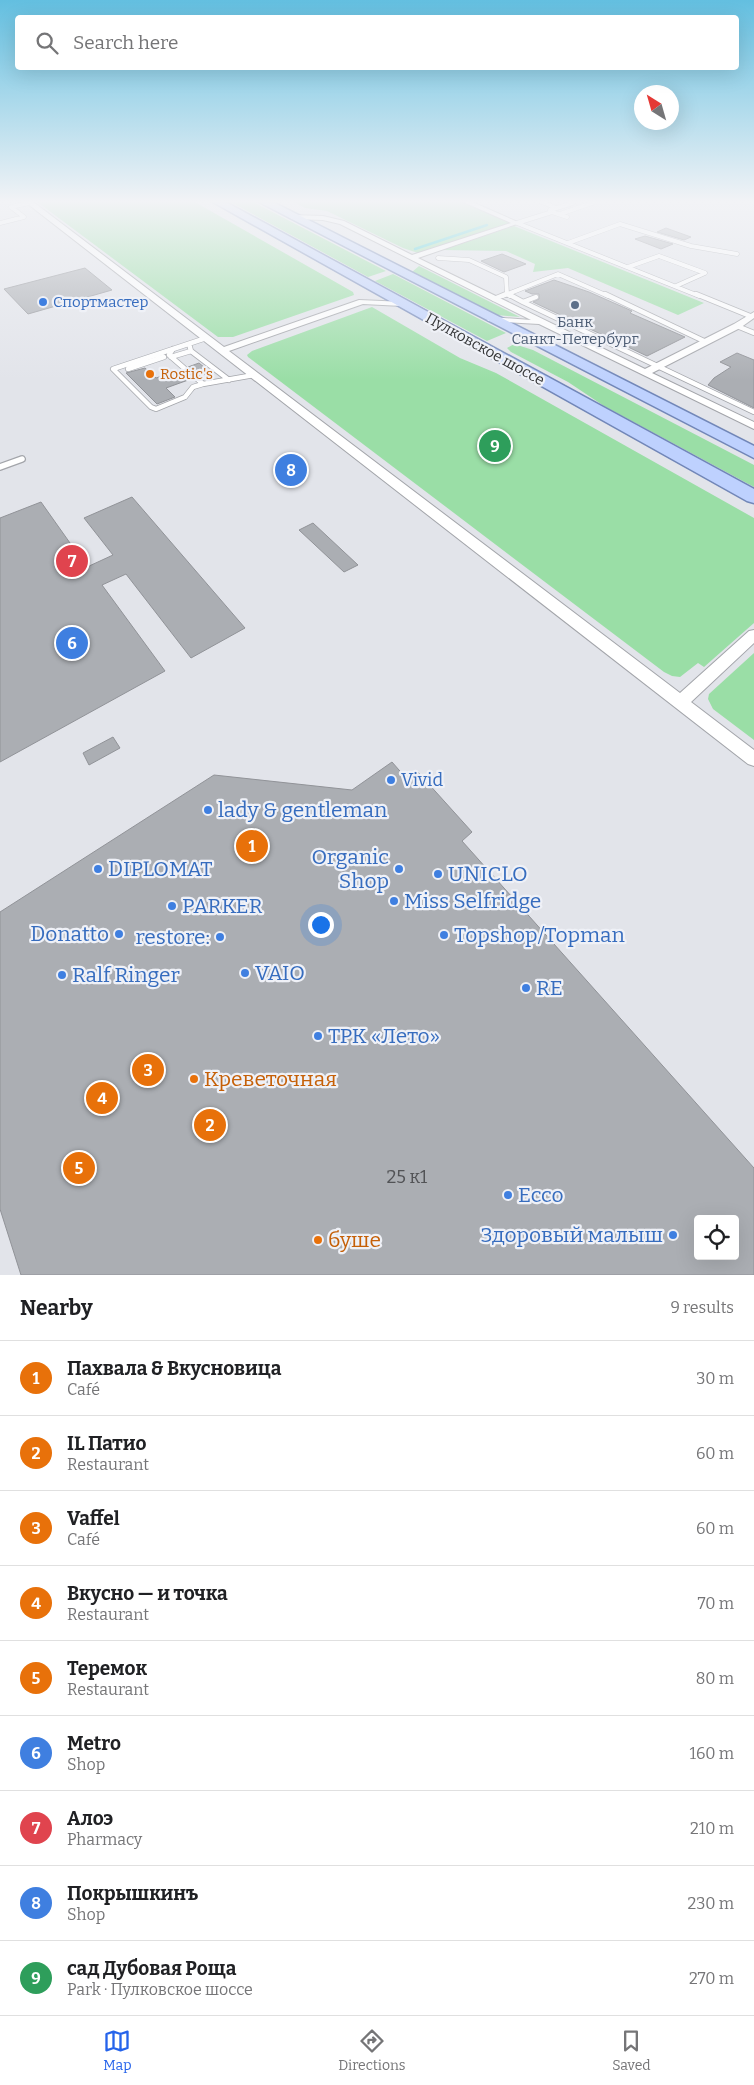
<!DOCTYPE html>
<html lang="en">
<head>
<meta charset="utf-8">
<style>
  :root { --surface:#fff; --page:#f2f2f2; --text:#202124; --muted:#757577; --line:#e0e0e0; --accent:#2563eb }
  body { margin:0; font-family:Bitter,serif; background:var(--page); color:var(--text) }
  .controls { position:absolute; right:15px; bottom:15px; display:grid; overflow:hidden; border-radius:5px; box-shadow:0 5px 20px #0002 }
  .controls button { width:45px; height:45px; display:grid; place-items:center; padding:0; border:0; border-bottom:1px solid var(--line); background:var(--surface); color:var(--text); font:25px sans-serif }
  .compass { position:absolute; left:634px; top:85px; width:45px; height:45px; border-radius:50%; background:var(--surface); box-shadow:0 5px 20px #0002; rotate:323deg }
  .you { position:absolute; left:320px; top:924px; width:18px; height:18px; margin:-12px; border:4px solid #fff; border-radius:50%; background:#1a73e8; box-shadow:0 0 0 8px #1a73e833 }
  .badge { display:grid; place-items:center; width:32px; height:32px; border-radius:50%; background:var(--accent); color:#fff; font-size:16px; font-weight:700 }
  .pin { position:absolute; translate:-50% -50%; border:2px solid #fff; box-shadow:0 1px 5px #0006 }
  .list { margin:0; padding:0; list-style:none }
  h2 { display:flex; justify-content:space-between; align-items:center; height:65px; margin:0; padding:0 20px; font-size:21px }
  h2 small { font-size:16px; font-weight:400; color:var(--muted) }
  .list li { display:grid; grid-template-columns:32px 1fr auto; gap:15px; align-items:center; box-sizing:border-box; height:75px; padding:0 20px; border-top:1px solid var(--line) }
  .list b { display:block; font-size:19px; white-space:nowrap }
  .list p { margin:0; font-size:16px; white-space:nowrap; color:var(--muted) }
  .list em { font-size:16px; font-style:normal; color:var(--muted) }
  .icon { flex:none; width:28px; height:28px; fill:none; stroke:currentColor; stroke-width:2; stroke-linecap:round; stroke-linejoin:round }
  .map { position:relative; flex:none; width:754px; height:1275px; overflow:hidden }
  .search { position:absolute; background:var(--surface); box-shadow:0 5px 20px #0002; left:15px; right:15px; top:15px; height:55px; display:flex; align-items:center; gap:12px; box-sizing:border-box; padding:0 18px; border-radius:5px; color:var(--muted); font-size:19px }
  .sheet { height:740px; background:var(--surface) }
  nav { display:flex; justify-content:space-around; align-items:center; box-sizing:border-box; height:70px; border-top:1px solid var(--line); background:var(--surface); font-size:14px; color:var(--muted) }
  nav a { display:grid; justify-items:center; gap:2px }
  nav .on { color:var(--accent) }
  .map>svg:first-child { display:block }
</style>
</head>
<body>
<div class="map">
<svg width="754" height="1275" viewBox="0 0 754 1275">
  <rect width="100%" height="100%" fill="#e2e4ea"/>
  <!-- green -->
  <path fill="#9adea6" d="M36,201H193L353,292L354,295L233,337H218Z
    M229,201H251L386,271L368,277Z
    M292,201H460L508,220L509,223L418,253L403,248L327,211L305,208Z
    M514,226L704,303L678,315L568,268L533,272L535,264L506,251L442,250Z
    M419,266L520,317L497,315L412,272Z
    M393,274L506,333L487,341L375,281Z
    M372,307L460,358L496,373L754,518V623L704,667L698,663L680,677L672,676L664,672L248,357L247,355L252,351Z
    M514,344L533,350L754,465V487L604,406L568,382L511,352L507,348Z
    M754,653V740L713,709L708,699L709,694Z"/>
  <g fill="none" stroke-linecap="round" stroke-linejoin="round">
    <!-- stream -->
    <path stroke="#3ccfd3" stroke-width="2.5" d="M415,249L487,225"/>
  </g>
  <!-- building -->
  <path fill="#abaeb3" stroke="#919398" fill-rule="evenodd" d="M666,228L691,237L684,240L657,232Z
    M645,236L673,244L661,249L635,239Z
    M502,254L526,264L504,272L481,261Z
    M85,268L112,290L28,314L4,289Z
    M554,280L589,292L632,311L630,313L685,337L647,356L533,302L539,299V294H532L525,291Z
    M737,353L754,360V408L708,385L714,378L731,367L720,362Z
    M199,363L210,372L200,376L193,373L191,379L166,388L175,397L157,404L126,373L145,368L156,378L180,370L186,372L188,367Z
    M132,497L245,628L191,658L126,574L102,585L165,671L0,762V518L41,502L87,567L113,555L84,518Z
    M313,523L358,565L344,572L299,530Z
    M113,737L120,748L89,765L83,753Z
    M392,762L406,778L417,771L472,832L462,841L754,1168V1275H21L0,1209V912L214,775L352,790ZM698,1219H735V1256H698Z"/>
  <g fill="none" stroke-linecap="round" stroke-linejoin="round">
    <defs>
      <path id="lane-far2" d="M539,201L557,208
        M11,207L29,203
        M552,212L550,210L573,203L572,201
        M560,214L598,201
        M0,223L24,217L11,207
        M517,223L699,296
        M517,223L552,212L567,217
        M568,243L620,224L691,246L737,254
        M438,258L469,260L506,277L507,294L510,296
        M628,267L659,256L705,273L676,286
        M503,296L558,274L608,296"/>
      <path id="lane-far1" d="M508,294L523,302L536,297
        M605,294L706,342
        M696,294L750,316
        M494,299L506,294
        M523,302L754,412
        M737,326L754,333
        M189,344L191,351L229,380
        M173,349L169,355L184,368
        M171,357L191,351
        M128,369L164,357
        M195,377L203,384L254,375
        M203,384L193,387L185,397L156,409L151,407L113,369L206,338"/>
      <path id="lane" d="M0,467L22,459"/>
      <path id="street" d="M24,201H32L224,347L359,300L405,302V306H402L363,304L229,351L680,693L749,631L754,630V643L691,702L754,750V766L748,764Z
        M461,201H470L520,223L418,258L645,369L734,324L754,312V318L740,328L652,373L754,422V429L539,324L488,321L487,319L491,317L531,320L340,224L323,220L292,219L289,217L292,215L323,216L344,221L412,255L511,223Z"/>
      <path id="primary" d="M211,201H224L754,489V503L747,501Z
        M257,201H271L754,446V458Z"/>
    </defs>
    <!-- lane-far2 casing -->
    <use href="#lane-far2" stroke="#a3a5aa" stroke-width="5"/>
    <!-- lane-far1 casing -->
    <use href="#lane-far1" stroke="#a3a5aa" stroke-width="6"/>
    <!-- lane casing -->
    <use href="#lane" stroke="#a3a5aa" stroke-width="8"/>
    <!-- street casing -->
    <use href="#street" stroke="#a3a5aa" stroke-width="2"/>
    <!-- primary casing -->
    <use href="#primary" stroke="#7287b8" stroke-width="3"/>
    <!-- lane-far2 -->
    <use href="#lane-far2" stroke="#fff" stroke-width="4"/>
    <!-- lane-far1 -->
    <use href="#lane-far1" stroke="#fff" stroke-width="4.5"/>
    <!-- lane -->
    <use href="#lane" stroke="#fff" stroke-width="5.5"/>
    <!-- street -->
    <use href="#street" fill="#fff" fill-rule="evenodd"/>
    <!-- primary -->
    <use href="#primary" fill="#bed1fe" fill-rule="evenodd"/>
  </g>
  <!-- sky -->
  <linearGradient id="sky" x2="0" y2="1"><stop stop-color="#63bfe0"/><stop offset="0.53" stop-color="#f2f3f6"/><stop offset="1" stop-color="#f2f3f6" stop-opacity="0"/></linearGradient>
  <rect width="754" height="380" fill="url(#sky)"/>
  <!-- markers -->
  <g fill="#3f7fe0" stroke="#eff1f7" stroke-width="2">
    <circle cx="43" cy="302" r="5"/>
    <circle cx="391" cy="780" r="5"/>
    <circle cx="208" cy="810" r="5"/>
    <circle cx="98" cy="869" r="5"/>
    <circle cx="399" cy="869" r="5"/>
    <circle cx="438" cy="874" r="5"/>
    <circle cx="394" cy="901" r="5"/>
    <circle cx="172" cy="906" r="5"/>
    <circle cx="119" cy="934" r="5"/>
    <circle cx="444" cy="935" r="5"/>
    <circle cx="220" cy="937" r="5"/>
    <circle cx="245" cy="973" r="5"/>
    <circle cx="62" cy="975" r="5"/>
    <circle cx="526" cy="988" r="5"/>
    <circle cx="318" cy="1036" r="5"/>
    <circle cx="508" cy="1195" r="5"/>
    <circle cx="673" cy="1235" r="5"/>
  </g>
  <circle fill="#5c6f8a" stroke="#eff1f7" stroke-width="2" cx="575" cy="305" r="5"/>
  <g fill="#e8710a" stroke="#eff1f7" stroke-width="2">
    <circle cx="150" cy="374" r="5"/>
    <circle cx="194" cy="1079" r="5"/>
    <circle cx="318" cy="1240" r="5"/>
  </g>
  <g text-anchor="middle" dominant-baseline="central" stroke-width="4.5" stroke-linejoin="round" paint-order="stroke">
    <!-- far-shop labels -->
    <g font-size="15" fill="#366cbe" stroke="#eff1f7" text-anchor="start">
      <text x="53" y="302">Спортмастер</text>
    </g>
    <!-- far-service labels -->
    <g font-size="15" fill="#4e5e75" stroke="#eff1f7">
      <text x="575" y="322">Банк<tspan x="575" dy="17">Санкт-Петербург</tspan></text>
    </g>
    <!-- far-street labels -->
    <g font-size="15" fill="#343537" stroke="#eff1f7">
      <text transform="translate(485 349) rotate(29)">Пулковское шоссе</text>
    </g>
    <!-- far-food labels -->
    <g font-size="15" fill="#c56008" stroke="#eff1f7" text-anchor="start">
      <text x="160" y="374">Rostic's</text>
    </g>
    <!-- shop labels -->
    <g font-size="18" fill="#366cbe" stroke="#eff1f7" text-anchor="start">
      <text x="401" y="780">Vivid</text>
    </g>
    <!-- near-number labels -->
    <g font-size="18" fill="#525356">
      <text x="407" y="1177">25 к1</text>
    </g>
    <!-- near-shop labels -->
    <g font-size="21" fill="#366cbe" stroke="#eff1f7" text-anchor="start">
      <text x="218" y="810">lady &amp; gentleman</text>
      <text x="389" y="857" text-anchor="end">Organic<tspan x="389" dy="24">Shop</tspan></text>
      <text x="108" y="869">DIPLOMAT</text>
      <text x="448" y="874">UNICLO</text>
      <text x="404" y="901">Miss Selfridge</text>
      <text x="182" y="906">PARKER</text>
      <text x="109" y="934" text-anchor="end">Donatto</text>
      <text x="454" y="935">Topshop/Topman</text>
      <text x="210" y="937" text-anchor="end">restore:</text>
      <text x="255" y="973">VAIO</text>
      <text x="72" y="975">Ralf Ringer</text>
      <text x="536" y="988">RE</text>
      <text x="328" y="1036">ТРК «Лето»</text>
      <text x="518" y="1195">Ecco</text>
      <text x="663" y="1235" text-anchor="end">Здоровый малыш</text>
    </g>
    <!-- near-food labels -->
    <g font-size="21" fill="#c56008" stroke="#eff1f7" text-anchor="start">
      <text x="204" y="1079">Креветочная</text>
      <text x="328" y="1240">буше</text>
    </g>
  </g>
</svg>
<div class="controls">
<button><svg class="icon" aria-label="locate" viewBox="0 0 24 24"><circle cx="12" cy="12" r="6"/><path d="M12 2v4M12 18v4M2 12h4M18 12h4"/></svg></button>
</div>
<svg class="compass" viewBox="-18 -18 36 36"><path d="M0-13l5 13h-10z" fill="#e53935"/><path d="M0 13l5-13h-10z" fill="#757577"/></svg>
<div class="you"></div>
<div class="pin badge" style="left:252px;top:846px;background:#e8710a">1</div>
<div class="pin badge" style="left:210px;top:1125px;background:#e8710a">2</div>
<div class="pin badge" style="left:148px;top:1070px;background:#e8710a">3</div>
<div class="pin badge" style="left:102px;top:1098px;background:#e8710a">4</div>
<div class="pin badge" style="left:79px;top:1168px;background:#e8710a">5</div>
<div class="pin badge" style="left:72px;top:643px;background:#3f7fe0">6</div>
<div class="pin badge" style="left:72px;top:561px;background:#e0444e">7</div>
<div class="pin badge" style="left:291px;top:470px;background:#3f7fe0">8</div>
<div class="pin badge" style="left:495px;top:446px;background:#2e9e5b">9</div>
<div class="search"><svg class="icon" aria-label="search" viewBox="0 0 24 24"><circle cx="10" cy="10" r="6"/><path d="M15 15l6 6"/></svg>Search here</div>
</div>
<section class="sheet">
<h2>Nearby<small>9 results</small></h2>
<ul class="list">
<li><span class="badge" style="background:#e8710a">1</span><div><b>Пахвала &amp; Вкусновица</b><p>Café</p></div><em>30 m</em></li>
<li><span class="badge" style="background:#e8710a">2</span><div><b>IL Патио</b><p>Restaurant</p></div><em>60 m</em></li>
<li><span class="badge" style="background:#e8710a">3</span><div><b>Vaffel</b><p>Café</p></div><em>60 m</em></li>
<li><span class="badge" style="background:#e8710a">4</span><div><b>Вкусно — и точка</b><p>Restaurant</p></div><em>70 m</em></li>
<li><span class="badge" style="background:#e8710a">5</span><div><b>Теремок</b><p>Restaurant</p></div><em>80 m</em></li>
<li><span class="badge" style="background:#3f7fe0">6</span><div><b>Metro</b><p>Shop</p></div><em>160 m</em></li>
<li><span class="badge" style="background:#e0444e">7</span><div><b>Алоэ</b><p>Pharmacy</p></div><em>210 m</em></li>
<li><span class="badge" style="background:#3f7fe0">8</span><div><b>Покрышкинъ</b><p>Shop</p></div><em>230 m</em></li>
<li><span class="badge" style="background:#2e9e5b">9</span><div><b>сад Дубовая Роща</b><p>Park · Пулковское шоссе</p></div><em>270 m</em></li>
</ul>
</section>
<nav>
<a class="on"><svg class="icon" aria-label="map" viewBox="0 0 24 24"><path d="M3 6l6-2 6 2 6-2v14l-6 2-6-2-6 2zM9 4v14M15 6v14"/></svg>Map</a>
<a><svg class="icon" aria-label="directions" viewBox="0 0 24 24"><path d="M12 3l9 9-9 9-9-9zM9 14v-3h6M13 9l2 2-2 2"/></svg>Directions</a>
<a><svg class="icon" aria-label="saved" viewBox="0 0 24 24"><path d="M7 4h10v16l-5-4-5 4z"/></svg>Saved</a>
</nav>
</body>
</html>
